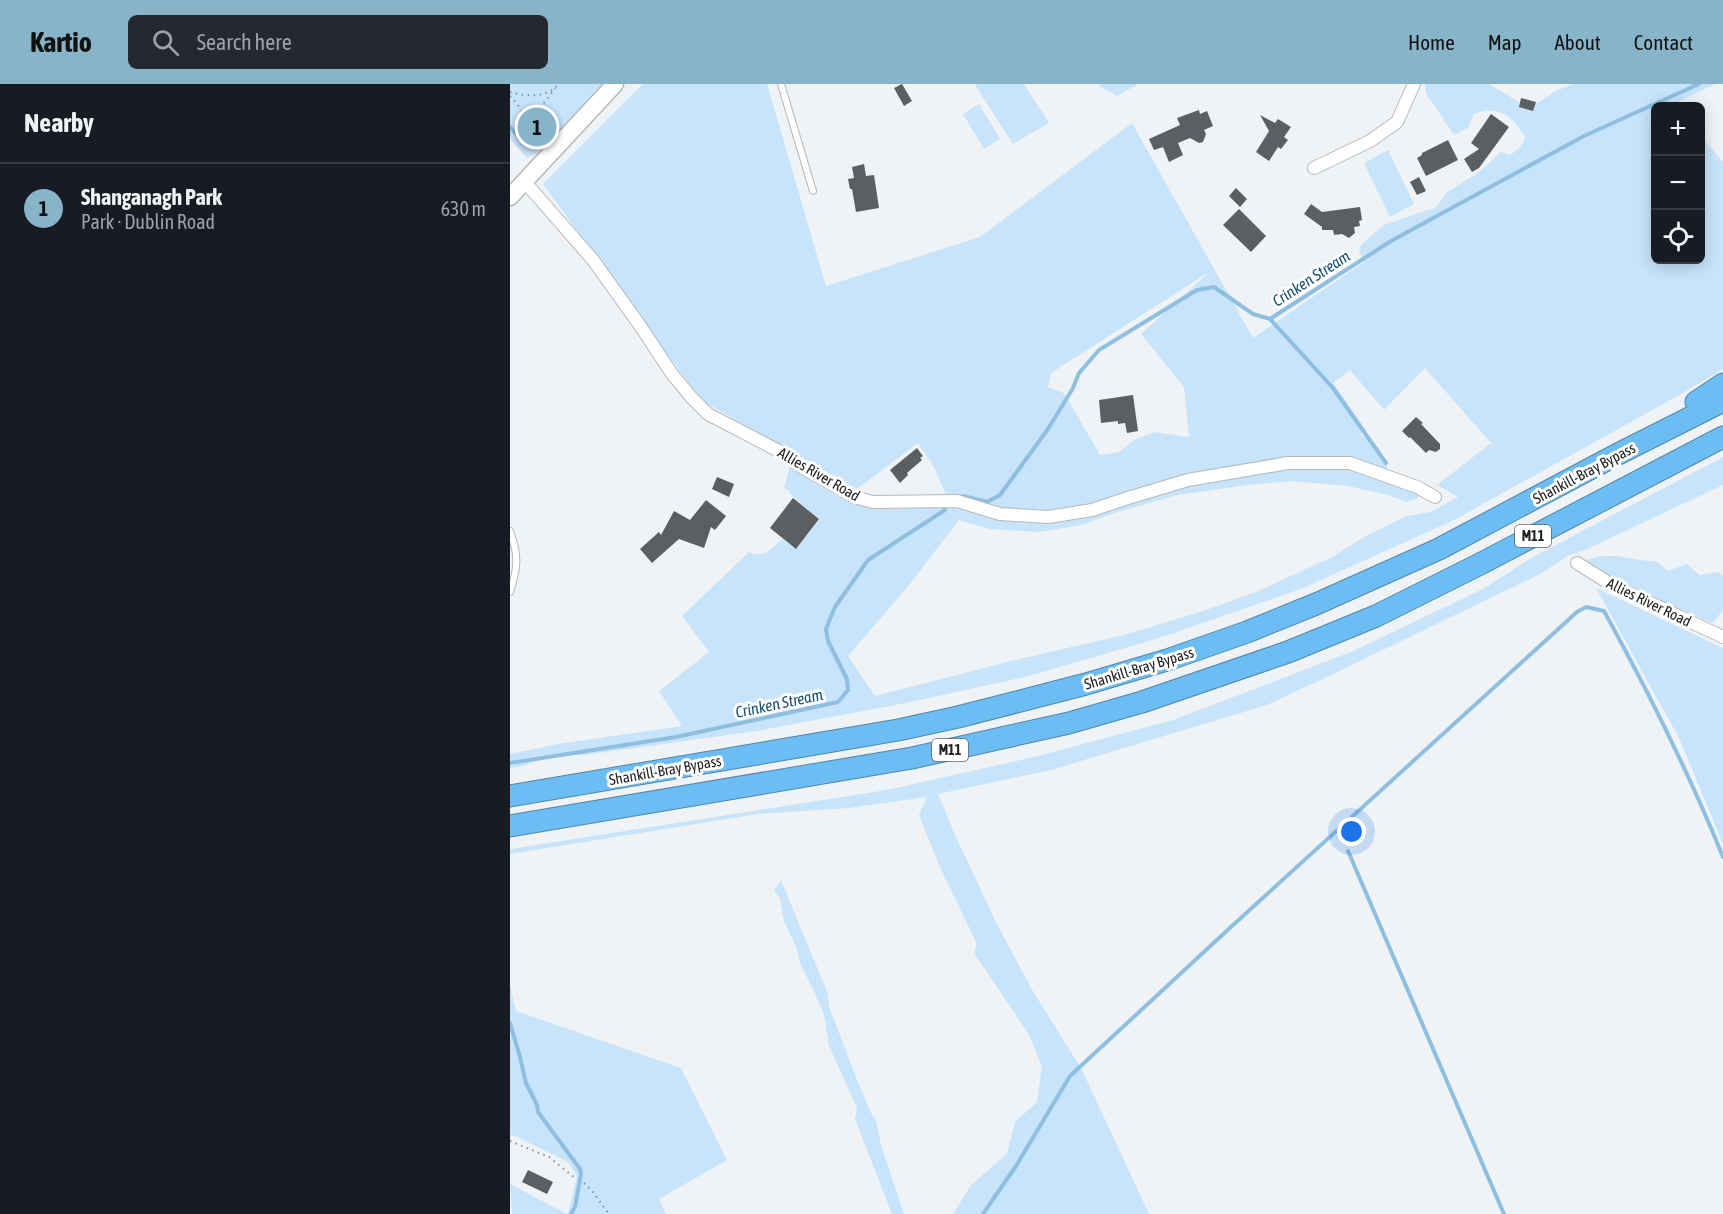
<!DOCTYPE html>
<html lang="en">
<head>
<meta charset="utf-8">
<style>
  :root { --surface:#171b24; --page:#242831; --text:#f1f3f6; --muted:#9ea1a6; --line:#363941; --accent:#88b4ca }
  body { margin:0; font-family:"Asap Condensed",sans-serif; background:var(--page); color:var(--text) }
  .controls { position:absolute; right:18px; top:18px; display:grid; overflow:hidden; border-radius:9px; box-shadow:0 3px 15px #0003 }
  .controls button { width:54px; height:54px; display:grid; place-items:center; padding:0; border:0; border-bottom:2px solid var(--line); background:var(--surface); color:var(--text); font:30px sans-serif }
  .you { position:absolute; left:842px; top:748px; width:21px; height:21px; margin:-15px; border:4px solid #fff; border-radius:50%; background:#1a73e8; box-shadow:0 0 0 9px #1a73e833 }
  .badge { display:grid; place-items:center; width:39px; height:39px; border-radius:50%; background:var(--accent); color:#111; font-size:20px; font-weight:700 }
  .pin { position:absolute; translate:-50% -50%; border:3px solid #fff; box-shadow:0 2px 6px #0006 }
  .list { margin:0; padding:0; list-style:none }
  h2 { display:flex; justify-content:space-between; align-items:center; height:78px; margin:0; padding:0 24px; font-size:26px }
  h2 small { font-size:20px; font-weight:400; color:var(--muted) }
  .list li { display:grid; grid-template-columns:39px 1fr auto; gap:18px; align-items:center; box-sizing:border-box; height:90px; padding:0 24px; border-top:2px solid var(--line) }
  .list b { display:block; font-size:22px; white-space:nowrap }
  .list p { margin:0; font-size:20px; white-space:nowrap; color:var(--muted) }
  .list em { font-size:20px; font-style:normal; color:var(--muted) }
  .icon { flex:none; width:33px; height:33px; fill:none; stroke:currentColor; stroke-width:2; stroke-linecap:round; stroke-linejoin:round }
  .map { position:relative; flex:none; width:1213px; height:1130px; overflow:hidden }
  header { display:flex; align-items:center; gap:36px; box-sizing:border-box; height:84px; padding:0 30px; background:var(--accent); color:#111 }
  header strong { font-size:28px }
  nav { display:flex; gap:33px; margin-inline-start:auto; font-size:21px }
  .search { width:420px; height:54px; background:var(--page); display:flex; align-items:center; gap:15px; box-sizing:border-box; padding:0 21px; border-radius:9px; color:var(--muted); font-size:22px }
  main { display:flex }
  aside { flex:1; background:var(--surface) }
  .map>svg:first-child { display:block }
</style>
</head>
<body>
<header>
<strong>Kartio</strong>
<div class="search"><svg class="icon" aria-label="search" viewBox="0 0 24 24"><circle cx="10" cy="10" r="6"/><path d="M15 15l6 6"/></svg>Search here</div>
<nav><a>Home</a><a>Map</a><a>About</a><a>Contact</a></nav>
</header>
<main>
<aside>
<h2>Nearby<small></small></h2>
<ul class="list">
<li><span class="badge">1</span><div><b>Shanganagh Park</b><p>Park · Dublin Road</p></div><em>630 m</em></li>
</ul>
</aside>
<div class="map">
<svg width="1213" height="1130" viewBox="0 0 1213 1130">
  <rect width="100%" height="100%" fill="#f0f3f5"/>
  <!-- green -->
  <path fill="#c7e4fa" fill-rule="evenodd" d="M0,0H93C74,22 43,61 17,74L0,55Z
    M133,0H257L316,202L470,153L622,39L743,254L854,178L849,166L852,160L874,141L926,123L936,109L969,88L991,68L1000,71L1011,63L1015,53C1003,33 989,20 964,30L958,44L944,51L916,9L915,0H979L1019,24L1048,6L1063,0H1205L1164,20L1165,22H1146V176H1190L1191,52L1213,78V285L1166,313L944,436L791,505L649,554L519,592L396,619L247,647L74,671H42L13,682L0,684V670L48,660L172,642L149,607L199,568L172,532L239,468C254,475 262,464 272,455L286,465L310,435L283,413L278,406L274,404L280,381C310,404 342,425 381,425C405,425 426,420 450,425L458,418L437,413L424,383L408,359L347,405L191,316L33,100ZM699,188L631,250L674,303L679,353L644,348L624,356L609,368L590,371L554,309L538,303L541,289ZM915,284L981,359L927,401L948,413L920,428L897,432L859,450L822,473L746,508L696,526L614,551L501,577L365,612L338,572L399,501L449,436L480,445L528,448L572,441L607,428L668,411L737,401L781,397L838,402L878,411L897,418L908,414V407L880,397C879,376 866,363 851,350L855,345L823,299L840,286L874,326Z
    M467,0H514L539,39L503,60L465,1Z
    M591,0H628L607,12L589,2Z
    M469,20L490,55L474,65L453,30Z
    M878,66L904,120L880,133L854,79Z
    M1213,373V401L1077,465L1058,472L1028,491L819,592L757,621L541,686L428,710L446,753L486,838L521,904L572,986L639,1130H443L461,1101L497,1070L505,1038L527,1018L532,982L518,949L464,869L467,860L429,781L409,731L417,713L339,724L248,730L0,770V765L377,706L524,673L663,636L841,568L975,504L1021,474Z
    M1091,472H1108L1130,476L1147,478L1158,487L1177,480L1190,491L1208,488L1213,492V526L1203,539L1155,519L1072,477Z
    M1086,504L1213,564V760L1169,654Z
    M271,796L318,910L319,922L347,996L361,1029L366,1036L371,1061L394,1130H382L345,1035L347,1024L319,962L314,931L305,909L290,879L287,865L274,837L270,814L264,807Z
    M0,901L6,927L171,984L217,1076L149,1115L156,1130H58L67,1092L58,1078L7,1053L0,1051Z
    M0,1100L57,1130H2Z"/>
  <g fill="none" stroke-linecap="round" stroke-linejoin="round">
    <!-- stream -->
    <path stroke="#8fbfe0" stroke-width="4" d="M0,43L11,55
      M760,235L823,304L876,379
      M453,412L477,418L490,411L538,345L563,304L569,289L589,266L687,206L704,203L743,230L760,235L881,157L1074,52L1189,0
      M0,679L166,653L328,618L338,606L337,595L318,557L316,545L325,523L358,476L435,426
      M838,767L994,1130
      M0,939L10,973L16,999L27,1021L28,1028L70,1085L71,1090L65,1123L61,1130
      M473,1130L506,1082L560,992L722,842L1067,528L1076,523L1094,527C1138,607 1179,689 1213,773"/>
  </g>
  <!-- building -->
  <path fill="#5c5f61" d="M392,0L402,17L394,22L384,4Z
    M1011,14L1026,18L1023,27L1009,23Z
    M689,26L690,30L697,27L703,42L694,46L696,50L693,58L689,59L680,54L668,59L673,71L659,78L653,63L644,66L639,55L670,41L667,34Z
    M981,30L999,43L969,84L962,88L954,75L969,65L961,59Z
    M750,31L765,39L768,35L781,43L774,53L778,56L771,65L768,63L759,77L746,68L759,47Z
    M938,56L948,76L916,92L907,74L912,71V69Z
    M354,80L356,92L364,91L369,124L346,128L342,105H340L338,95L344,94L342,83Z
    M909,93L916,107L907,111L900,98Z
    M726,104L737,115L730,123L719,112Z
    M801,120L812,128L850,123L852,136L849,137L850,142L844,143L845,149L839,154L832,150L824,151L823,146H812V143L794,130Z
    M729,125L756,152L741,168L713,141Z
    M623,311L628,347L617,349L615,339L608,340V337L591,339L589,316Z
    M906,333L913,339L911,340L930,360V365L926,368L919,366L916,369L900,353L899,354L892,347Z
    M407,364L413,372L410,374L412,376L397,389L398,391L390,399L380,386Z
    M207,393L224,400L219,413L202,405Z
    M283,414L309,435L286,465L260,444Z
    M196,416L216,432L205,446L201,443L194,464L169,455L142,479L130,465L149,448L151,451L164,427L180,436Z
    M18,1086L43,1098L37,1110L12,1098Z"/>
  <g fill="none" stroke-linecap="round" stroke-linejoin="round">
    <defs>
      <path id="lane" d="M271,0L303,107
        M0,447C9,472 8,483 0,508"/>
      <path id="street" d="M804,84L860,57L887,38L904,0
        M15,98L83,176L131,243L162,290L182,314L198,330L267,366L295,385L344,413L363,418L447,417L490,430L538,433L582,426L618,414L678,396L778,379H840L907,403L925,413
        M1067,479L1102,501L1213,553"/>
      <path id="secondary" d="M0,113L105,0"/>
      <path id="highway" d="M1186,318L1213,300
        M0,712L388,646L448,633L576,600L657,576L737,548L806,520L929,465L1108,370L1213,317
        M0,742L402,674L559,639L632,618L778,568L866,532L970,480L1213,353"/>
    </defs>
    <!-- lane casing -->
    <use href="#lane" stroke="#b5b8ba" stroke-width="8"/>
    <!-- street casing -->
    <use href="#street" stroke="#b5b8ba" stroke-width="14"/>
    <!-- secondary casing -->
    <use href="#secondary" stroke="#b5b8ba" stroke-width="19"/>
    <!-- highway casing -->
    <use href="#highway" stroke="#5186aa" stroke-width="23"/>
    <!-- path -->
    <path stroke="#8d8f90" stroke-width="2" stroke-dasharray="1.5 4.5" stroke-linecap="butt" d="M0,8C17,13 36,14 49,0
      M0,12L8,21L23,45
      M25,65L23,45L34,19L45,4
      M0,1057L39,1073L65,1094
      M74,1099L83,1108L99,1130"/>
    <!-- lane -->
    <use href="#lane" stroke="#fff" stroke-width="6"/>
    <!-- street -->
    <use href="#street" stroke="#fff" stroke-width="12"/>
    <!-- secondary -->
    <use href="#secondary" stroke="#fff" stroke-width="16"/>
    <!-- highway -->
    <use href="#highway" stroke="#6cbdf3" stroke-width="21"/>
  </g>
  <g text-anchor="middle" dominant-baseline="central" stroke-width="6" stroke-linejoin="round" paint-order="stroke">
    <!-- shield labels -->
    <g fill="#fff" stroke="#636464" stroke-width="1.5">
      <rect x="1005" y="441" width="36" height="22" rx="4.5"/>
      <rect x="422" y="655" width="36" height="22" rx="4.5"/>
    </g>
    <g font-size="14" font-weight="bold" fill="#202122">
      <text x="1023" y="452">M11</text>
      <text x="440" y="666">M11</text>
    </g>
    <!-- street labels -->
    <g font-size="15" fill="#202122" stroke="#fff">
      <text transform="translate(1074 389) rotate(-28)">Shankill-Bray Bypass</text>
      <text transform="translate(309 390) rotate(30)">Allies River Road</text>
      <text transform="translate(1139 518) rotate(26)">Allies River Road</text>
      <text transform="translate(629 584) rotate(-17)">Shankill-Bray Bypass</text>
      <text transform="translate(155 686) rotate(-10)">Shankill-Bray Bypass</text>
    </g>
    <!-- water labels -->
    <g font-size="16" font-style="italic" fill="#164f70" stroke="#fff">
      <text transform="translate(801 194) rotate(-33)">Crinken Stream</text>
      <text transform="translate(269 619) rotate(-12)">Crinken Stream</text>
    </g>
  </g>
</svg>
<div class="controls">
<button>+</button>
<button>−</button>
<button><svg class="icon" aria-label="locate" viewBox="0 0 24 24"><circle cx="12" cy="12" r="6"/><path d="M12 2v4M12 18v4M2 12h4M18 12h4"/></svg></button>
</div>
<div class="you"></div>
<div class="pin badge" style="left:27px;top:43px">1</div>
</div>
</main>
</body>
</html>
